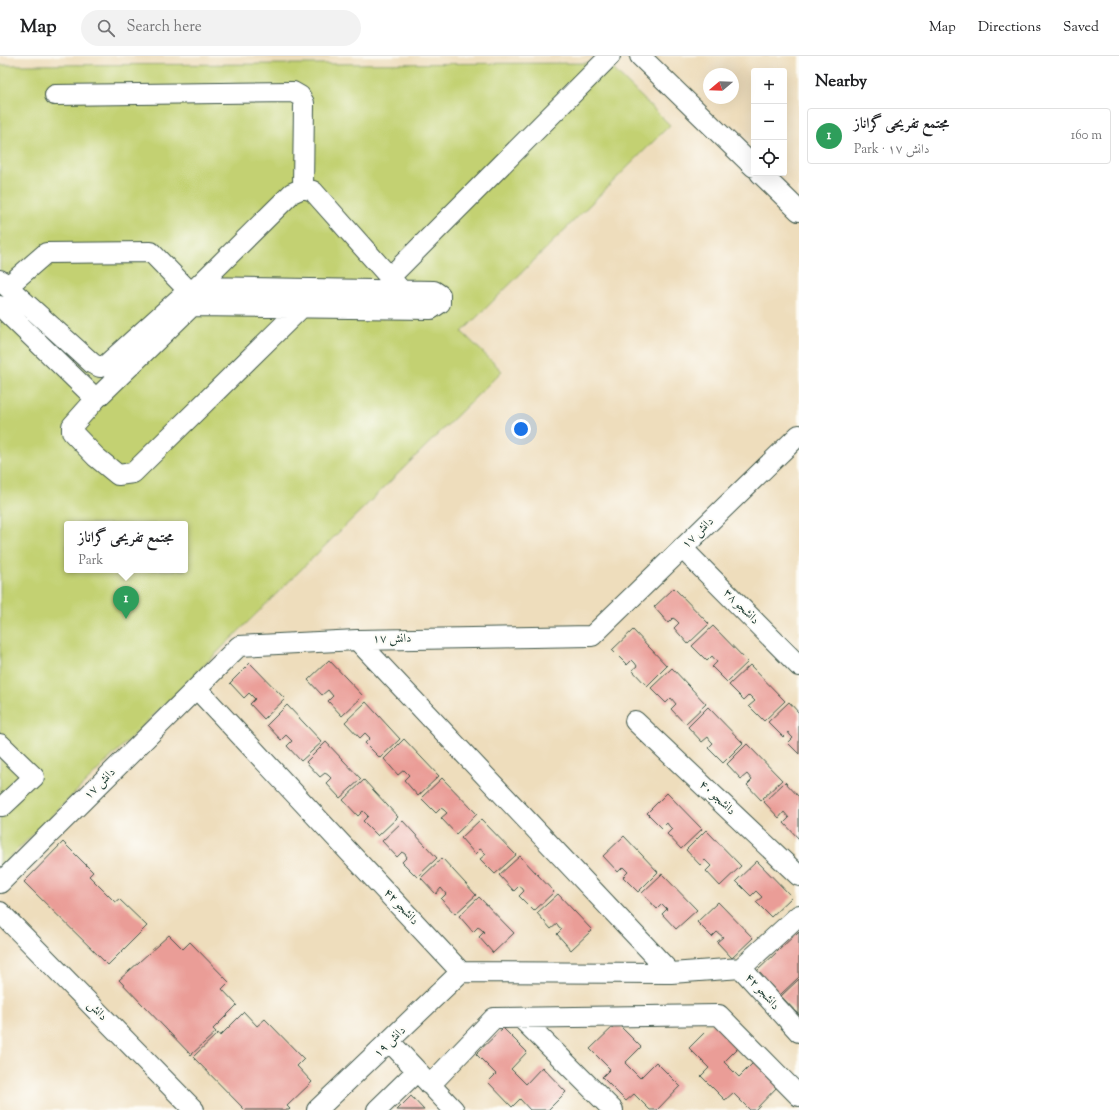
<!DOCTYPE html>
<html lang="en">
<head>
<meta charset="utf-8">
<style>
  :root { --surface:#fff; --page:#f2f2f2; --text:#202124; --muted:#757577; --line:#e0e0e0; --accent:#1f6fb2 }
  body { margin:0; font-family:"Sorts Mill Goudy",Amiri,serif; background:var(--page); color:var(--text) }
  .controls { position:absolute; right:12px; top:12px; display:grid; overflow:hidden; border-radius:4px; box-shadow:0 4px 16px #0002 }
  .controls button { width:36px; height:36px; display:grid; place-items:center; padding:0; border:0; border-bottom:1px solid var(--line); background:var(--surface); color:var(--text); font:20px sans-serif }
  .compass { position:absolute; left:703px; top:12px; width:36px; height:36px; border-radius:50%; background:var(--surface); box-shadow:0 4px 16px #0002; rotate:251deg }
  .you { position:absolute; left:521px; top:373px; width:14px; height:14px; margin:-10px; border:3px solid #fff; border-radius:50%; background:#1a73e8; box-shadow:0 0 0 6px #1a73e833 }
  .badge { display:grid; place-items:center; width:26px; height:26px; border-radius:50%; background:var(--accent); color:#fff; font-size:13px; font-weight:700 }
  .pin { position:absolute; translate:-50% -33px; filter:drop-shadow(0 1px 2px #0008) }
  .pin::after { content:''; position:absolute; top:21px; width:14px; height:12px; background:inherit; clip-path:polygon(0 0,100% 0,50% 100%) }
  .popup { position:absolute; left:64px; top:465px; width:124px; height:52px; box-sizing:border-box; display:grid; place-content:center; border-radius:4px; background:var(--surface); filter:drop-shadow(0 1px 3px #0005); font-size:13px; white-space:nowrap; color:var(--muted) }
  .popup b { font-size:15px; color:var(--text) }
  .popup::after { content:''; position:absolute; left:50%; top:100%; margin-left:-8px; border:8px solid transparent; border-top-color:var(--surface) }
  .list { margin:0; padding:0; list-style:none }
  h2 { display:flex; justify-content:space-between; align-items:center; height:52px; margin:0; padding:0 16px; font-size:17px }
  h2 small { font-size:13px; font-weight:400; color:var(--muted) }
  .list li { display:grid; grid-template-columns:26px 1fr auto; gap:12px; align-items:center; box-sizing:border-box; height:56px; margin:0 8px 8px; padding:0 8px; border:1px solid var(--line); border-radius:4px }
  .list b { display:block; font-size:15px; white-space:nowrap }
  .list p { margin:0; font-size:13px; white-space:nowrap; color:var(--muted) }
  .list em { font-size:13px; font-style:normal; color:var(--muted) }
  .icon { flex:none; width:22px; height:22px; fill:none; stroke:currentColor; stroke-width:2; stroke-linecap:round; stroke-linejoin:round }
  .map { position:relative; flex:none; width:799px; height:1054px; overflow:hidden }
  header { display:flex; align-items:center; gap:24px; box-sizing:border-box; height:56px; padding:0 20px; background:var(--surface); border-bottom:1px solid var(--line) }
  header strong { font-size:19px }
  nav { display:flex; gap:22px; margin-inline-start:auto; font-size:14px }
  .search { width:280px; height:36px; background:var(--page); display:flex; align-items:center; gap:10px; box-sizing:border-box; padding:0 14px; border-radius:22px; color:var(--muted); font-size:15px }
  main { display:flex }
  aside { flex:1; background:var(--surface) }
  .map>svg:first-child { display:block }
</style>
</head>
<body>
<header>
<strong>Map</strong>
<div class="search"><svg class="icon" aria-label="search" viewBox="0 0 24 24"><circle cx="10" cy="10" r="6"/><path d="M15 15l6 6"/></svg>Search here</div>
<nav><a>Map</a><a>Directions</a><a>Saved</a></nav>
</header>
<main>
<div class="map">
<svg width="799" height="1054" viewBox="0 0 799 1054">
  <rect width="100%" height="100%" fill="#fdfcf7"/>
  <filter id="ink" filterUnits="userSpaceOnUse"><feTurbulence type="fractalNoise" baseFrequency=".025" numOctaves="2"/><feDisplacementMap in="SourceGraphic" scale="8" xChannelSelector="R" yChannelSelector="G"/><feConvolveMatrix kernelMatrix="1 2 1 2 8 2 1 2 1" color-interpolation-filters="sRGB"/></filter>
  <filter id="wash" filterUnits="userSpaceOnUse"><feTurbulence type="fractalNoise" baseFrequency=".012" numOctaves="4" result="noise"/><feDisplacementMap in="SourceGraphic" scale="16" xChannelSelector="R" yChannelSelector="G"/><feGaussianBlur stdDeviation="0.9" result="paint"/><feColorMatrix in="noise" values="0 0 0 0 0 0 0 0 0 0 0 0 0 0 0 0 0 1.4 0 .05"/><feComposite in="paint" operator="in"/></filter>
  <g filter="url(#wash)">
    <rect width="100%" height="100%" fill="#eeddbc"/>
    <!-- green -->
    <path fill="#c3d172" stroke="#718753" fill-rule="evenodd" d="M607,7L670,69L462,276L502,315L0,811V9ZM67,468H185V514H67Z"/>
    <g id="blocks">
      <!-- building -->
      <path fill="#ea9d97" d="M674,532L709,568L688,588L674,572L679,567L676,564L673,562L668,567L654,551Z
        M713,570L748,606L727,626L712,611L717,606L712,600L707,605L692,590Z
        M633,574L667,610L647,630L632,614L637,610L635,607L632,604L627,609L612,594Z
        M329,604L363,640L342,660L328,645L333,640L328,634L322,639L308,624Z
        M250,607L285,643L264,663L250,648L255,643L249,637L244,642L230,627Z
        M750,609L785,645L764,665L749,650L755,645L749,639L744,644L729,629Z
        M672,612L706,648L685,668L671,653L676,648L671,642L666,647L651,632Z
        M366,646L400,683L380,702L365,687L370,682L365,677L360,682L345,666Z
        M789,646L799,657V698L788,687L793,682L790,679L788,676L783,681L768,666Z
        M287,649L322,686L301,705L287,690L292,685L286,679L281,684L267,669Z
        M708,651L743,687L723,707L708,692L713,687L710,684L708,681L702,686L688,671Z
        M404,683L439,720L418,740L404,724L409,719L404,714L398,719L384,703Z
        M326,686L361,723L340,742L326,727L331,722L328,719L325,717L320,721L306,706Z
        M747,688L782,724L761,744L747,729L752,724L747,718L741,723L727,708Z
        M442,722L477,758L456,778L441,762L447,757L444,754L441,752L436,757L421,742Z
        M364,724L398,761L378,780L363,765L368,760L363,755L358,760L343,744Z
        M785,726L799,741V783L784,767L789,762L784,756L779,762L764,746Z
        M667,737L702,773L681,793L667,778L672,773L669,770L667,767L662,772L647,757Z
        M481,763L516,799L495,818L480,803L486,798L483,795L480,793L475,798L461,782Z
        M403,765L437,802L417,821L402,806L407,801L405,798L402,796L397,801L382,785Z
        M706,774L741,810L720,830L706,815L711,810L705,804L700,809L686,794Z
        M624,780L658,816L638,836L623,821L628,816L623,811L618,816L603,800Z
        M63,786L93,816L89,820L115,846L119,843L147,870L108,909L24,826Z
        M520,800L554,836L534,855L519,840L524,835L522,832L519,830L514,835L499,819Z
        M442,802L476,839L455,858L441,843L446,838L441,832L436,838L421,822Z
        M757,805L792,841L771,861L756,846L762,841L756,835L751,840L736,825Z
        M662,818L697,854L676,873L662,858L667,853L662,848L657,853L642,837Z
        M558,838L592,874L571,894L557,878L562,873L559,871L557,868L551,873L537,857Z
        M479,841L514,877L493,897L479,881L484,876L481,873L478,871L473,876L459,860Z
        M718,846L753,882L732,902L717,886L723,881L717,876L712,881L697,866Z
        M799,875V921L780,939L757,915Z
        M169,879L183,893L190,886L229,926L222,933L237,949L213,973L216,976L191,999L119,924Z
        M799,923V959L781,940Z
        M244,956L257,970L265,963L304,1003L297,1010L312,1026L287,1050L290,1053L289,1054H245L193,1001L218,977L220,980Z
        M715,966L740,990L724,1006L739,1021L755,1005L779,1029L755,1054H750L733,1037L725,1044L701,1020L709,1012L689,992Z
        M617,967L641,991L625,1007L640,1022L656,1006L680,1030L657,1054H650L634,1038L626,1045L602,1021L610,1013L590,993Z
        M503,972L527,996L511,1013L526,1028L542,1011L566,1036L548,1054H530L520,1043L512,1051L488,1026L496,1018L476,998Z
        M411,1040L424,1054H397Z"/>
    </g>
  </g>
  <g filter="url(#ink)">
    <use href="#blocks" fill-opacity="0" stroke="#3e5548" stroke-width="1"/>
    <g fill="none" stroke-linecap="round" stroke-linejoin="round">
      <defs>
        <path id="minor" d="M640,0L754,111
          M55,39L293,36L300,40L304,47L303,132
          M760,117L799,155
          M390,221L610,0
          M0,224L93,308L100,311L106,309L180,242L197,231L292,137L303,132L313,135L401,234
          M7,231L46,197L151,196L189,235
          M0,250L96,343L192,250L431,253L440,247V239L434,235L197,231
          M96,343L72,370V376L96,401L118,419L133,417L302,251
          M682,492L799,610
          M357,584L671,917
          M197,633L461,916L671,917L741,912L799,976
          M635,665L799,820
          M0,688L34,721L3,750H0
          M0,827L239,590L357,584L592,580L799,379
          M0,856L194,1054
          M741,912L799,859
          M521,962L613,1054
          M390,986L454,1054
          M430,1029L494,962L719,959L799,1040
          M317,1054L461,916
          M377,1054L417,1015"/>
      </defs>
      <!-- minor casing -->
      <use href="#minor" stroke="#3e5548" stroke-width="22"/>
      <!-- minor -->
      <use href="#minor" stroke="#fff" stroke-width="20"/>
    </g>
  </g>
  <g text-anchor="middle" dominant-baseline="central" stroke-width="4" stroke-linejoin="round" paint-order="stroke">
    <!-- street labels -->
    <g font-size="12" fill="#1f3d34" stroke="#fdfcf7">
      <text transform="translate(698 477) rotate(-44)">دانش ۱۷</text>
      <text transform="translate(741 551) rotate(45)">دانشجو ۳۸</text>
      <text transform="translate(392 583) rotate(-1)">دانش ۱۷</text>
      <text transform="translate(100 728) rotate(-45)">دانش ۱۷</text>
      <text transform="translate(717 742) rotate(43)">دانشجو ۴۰</text>
      <text transform="translate(401 851) rotate(47)">دانشجو ۴۲</text>
      <text transform="translate(762 936) rotate(48)">دانشجو ۴۲</text>
      <text transform="translate(97 955) rotate(46)">دانش</text>
      <text transform="translate(390 986) rotate(-44)">دانش ۱۹</text>
    </g>
  </g>
</svg>
<div class="controls">
<button>+</button>
<button>−</button>
<button><svg class="icon" aria-label="locate" viewBox="0 0 24 24"><circle cx="12" cy="12" r="6"/><path d="M12 2v4M12 18v4M2 12h4M18 12h4"/></svg></button>
</div>
<svg class="compass" viewBox="-18 -18 36 36"><path d="M0-13l5 13h-10z" fill="#e53935"/><path d="M0 13l5-13h-10z" fill="#757577"/></svg>
<div class="you"></div>
<div class="pin badge" style="left:126px;top:563px;background:#2e9e5b">1</div>
<div class="popup"><b>مجتمع تفریحی گراناز</b>Park</div>
</div>
<aside>
<h2>Nearby<small></small></h2>
<ul class="list">
<li><span class="badge" style="background:#2e9e5b">1</span><div><b>مجتمع تفریحی گراناز</b><p>Park · دانش ۱۷</p></div><em>160 m</em></li>
</ul>
</aside>
</main>
</body>
</html>
